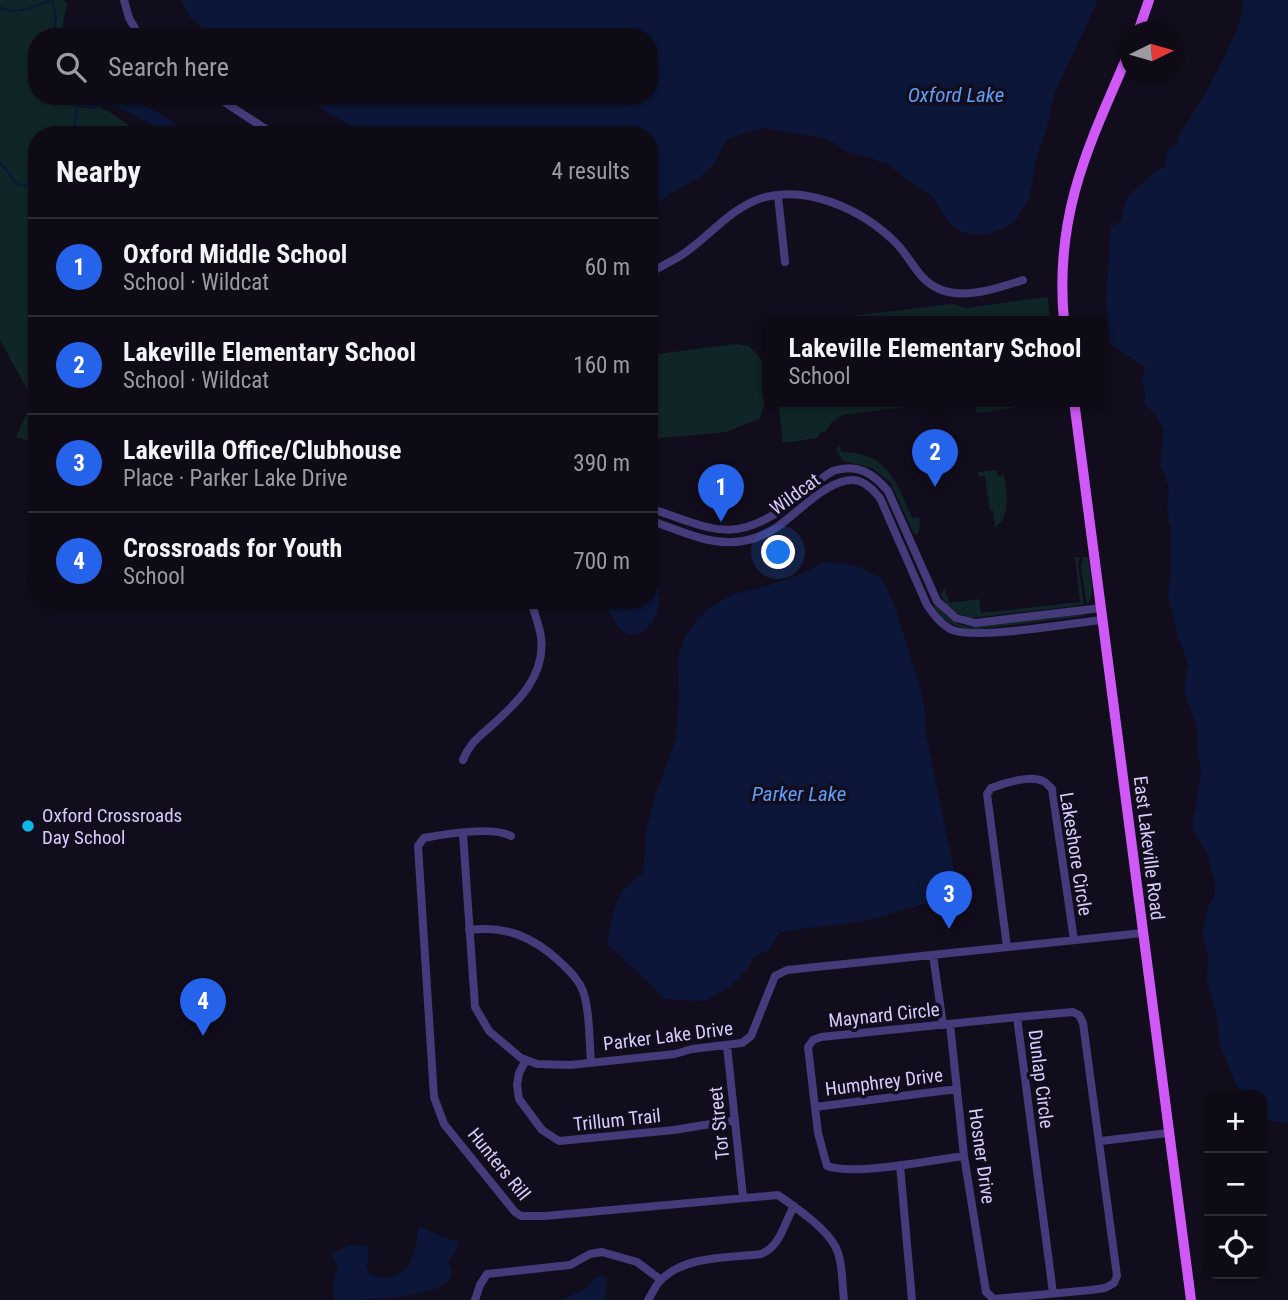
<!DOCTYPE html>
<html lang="en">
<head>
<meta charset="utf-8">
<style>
  :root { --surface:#0e0a16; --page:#17131f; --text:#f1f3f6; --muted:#9b9aa1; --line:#2e2b35; --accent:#2563eb }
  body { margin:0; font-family:"Roboto Condensed",sans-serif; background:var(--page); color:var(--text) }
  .controls { position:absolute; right:21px; bottom:21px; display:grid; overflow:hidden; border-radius:14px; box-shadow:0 2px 5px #0004 }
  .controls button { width:63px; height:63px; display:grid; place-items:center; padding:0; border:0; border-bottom:2px solid var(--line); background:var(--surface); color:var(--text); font:35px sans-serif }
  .compass { position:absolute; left:1120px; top:21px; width:63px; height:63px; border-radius:50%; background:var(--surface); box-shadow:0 2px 5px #0004; rotate:85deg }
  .you { position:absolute; left:779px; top:553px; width:24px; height:24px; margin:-18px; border:5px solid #fff; border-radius:50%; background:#1a73e8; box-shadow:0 0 0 10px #1a73e833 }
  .badge { display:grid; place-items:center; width:46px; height:46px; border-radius:50%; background:var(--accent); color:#fff; font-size:23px; font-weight:700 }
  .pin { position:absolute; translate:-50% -58px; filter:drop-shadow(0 2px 4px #0008) }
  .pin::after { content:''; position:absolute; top:37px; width:24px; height:21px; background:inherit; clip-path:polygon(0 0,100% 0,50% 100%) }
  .popup { position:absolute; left:762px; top:316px; width:346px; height:91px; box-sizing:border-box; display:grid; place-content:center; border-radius:14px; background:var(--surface); filter:drop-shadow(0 2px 5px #0005); font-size:23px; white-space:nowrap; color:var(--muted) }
  .popup b { font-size:26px; color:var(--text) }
  .popup::after { content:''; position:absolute; left:50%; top:100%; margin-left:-14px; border:14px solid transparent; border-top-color:var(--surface) }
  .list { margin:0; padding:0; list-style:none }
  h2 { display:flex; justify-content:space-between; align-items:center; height:91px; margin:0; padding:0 28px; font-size:30px }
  h2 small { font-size:23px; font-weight:400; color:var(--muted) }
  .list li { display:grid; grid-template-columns:46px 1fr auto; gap:21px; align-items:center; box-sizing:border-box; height:98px; padding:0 28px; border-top:2px solid var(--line) }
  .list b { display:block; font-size:26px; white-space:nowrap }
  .list p { margin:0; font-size:23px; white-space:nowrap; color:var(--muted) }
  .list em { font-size:23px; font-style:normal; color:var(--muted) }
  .icon { flex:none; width:38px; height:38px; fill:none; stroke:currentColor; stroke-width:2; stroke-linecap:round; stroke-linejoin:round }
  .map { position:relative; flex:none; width:1288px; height:1300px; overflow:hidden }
  .search { position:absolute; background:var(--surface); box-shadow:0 2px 5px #0004; left:28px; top:28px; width:630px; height:77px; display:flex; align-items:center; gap:18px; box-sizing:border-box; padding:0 24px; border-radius:28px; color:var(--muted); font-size:26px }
  .panel { position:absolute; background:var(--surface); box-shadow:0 2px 5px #0004; left:28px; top:126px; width:630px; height:483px; border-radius:28px }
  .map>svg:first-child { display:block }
</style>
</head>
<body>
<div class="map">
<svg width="1288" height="1300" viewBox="0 0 1288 1300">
  <rect width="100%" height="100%" fill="#120d1d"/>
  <!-- green -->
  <path fill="#102527" d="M0,0H64L67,4L60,37H37V96H72L108,111L143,135H37V443L16,437L33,400L0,340Z
    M1045,297L1048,298L1050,321H808L952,304L967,308Z
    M736,344L749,346L766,365L767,371V395L760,418L727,432L649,439V355Z
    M778,401H952L843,415L833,421L825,432L822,431L817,438L783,443Z
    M975,401H1014V408L976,413Z
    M840,446L841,452C887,452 896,481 912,518L919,517L920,525L918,535L914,534L890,482L872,468L843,461L836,449Z
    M996,470L998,476L1004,475C1007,492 1011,516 995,528L993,510H990L985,476H978V472Z
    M1075,557H1080L1078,565L1084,605L971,618C957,614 948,609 941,595L944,588L950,603L979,599L981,613L1080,602Z
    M1083,557H1088C1089,571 1097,594 1087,605L1081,566Z
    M932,598C943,612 950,624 971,627L1083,614L1085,616L970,630C952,626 933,616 932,598Z"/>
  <!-- water -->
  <path fill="#0b1638" d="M181,0H1098L1055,92L1047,127L1036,159L1030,197L1014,222L1003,229L983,235L969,234L958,230L948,221L932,195L907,180L889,164L843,150L835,143L819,137L763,128L727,139L714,164L699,178L669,194L649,211V135H367L325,111L307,96H649V37H211L188,14Z
    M1242,0H1288V1123L1262,1119V1095H1240L1220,1044L1217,1016L1207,981L1208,954L1202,932L1208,907L1215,895V884L1208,856L1192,828L1201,771L1198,752V730L1184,691L1188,664L1178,637L1168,596L1171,572V525L1168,523L1169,519L1167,509L1169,486L1160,464L1164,430L1157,417L1144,403L1145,394L1142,382L1145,367L1110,344L1106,301L1111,227L1121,221L1126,199L1155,172L1164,167L1169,148L1177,144L1180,133C1195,115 1250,19 1242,0Z
    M107,98C138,97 166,115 189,135H169L135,115L107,104L92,110L83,107L90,103Z
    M824,562L853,565L882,578L896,609L924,702L926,734L954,871L943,893L927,903L866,921L780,932L769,950L755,956L746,970L731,986L705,1001L665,999L607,943C613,915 614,888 643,875L646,831L656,793L676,739L679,697L678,659L684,638L706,610L733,594L760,588L802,574Z
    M649,573C653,580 658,586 659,593C662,610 647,642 626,633C615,629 612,609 598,600H649Z
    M421,1227L443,1237L458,1241L455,1253L448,1261C474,1300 359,1300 334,1300L333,1284L338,1265L331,1254C344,1248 357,1240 369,1248L367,1267L369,1274C402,1287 418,1259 417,1231Z
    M600,1276L607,1277L605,1300H561L586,1288L593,1279Z"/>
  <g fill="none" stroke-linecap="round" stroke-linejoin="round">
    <!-- stream -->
    <path stroke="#0b1638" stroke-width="2" d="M52,0L56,19L53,37
      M0,7C15,16 35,7 50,0
      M61,96L72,105L83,107
      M73,135L77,107
      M0,162L17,184L37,188"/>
    <!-- minor -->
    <path stroke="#453a7a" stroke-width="8" d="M124,0L129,18L140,37
      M215,96L275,135
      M778,196L785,262
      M649,274C661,266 675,260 686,252C710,235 731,209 759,199C806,183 863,210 896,243C911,258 918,280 939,289C964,300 999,288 1023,280
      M649,508C706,526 732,547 786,506C801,494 816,481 833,471C857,463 873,473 888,491L937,601L956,618L975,623L1101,608
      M649,520C679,530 711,547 743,541C755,539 767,534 777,527C798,513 833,473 859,481C868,484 874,491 880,498L927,605C934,615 940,623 950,629C973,641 1071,623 1102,620
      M463,760C469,744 478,738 490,727C517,703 546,676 541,637C539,624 534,613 531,600
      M463,834L475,1007L489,1031L521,1058L537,1064L570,1065L675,1054L692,1049L742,1043L751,1036L775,976L787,970L1143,933
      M511,836C492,826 445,834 424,838L418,846L434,1097L444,1124L515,1212L521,1216H545L778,1195C795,1207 826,1228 835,1246C843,1261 842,1283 844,1300
      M469,930C505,925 533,937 559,961C568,970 578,978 583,991C590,1012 589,1039 591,1062
      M1007,947L987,794L991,788C1004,783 1030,775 1043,781C1047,783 1049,786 1052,789L1074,940
      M933,955L943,1025
      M950,1024L964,1156L986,1292L994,1299L1091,1290L1105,1288L1114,1283L1117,1276L1083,1023L1079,1015L1073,1012L1017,1017L1053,1293
      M727,1046L743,1197
      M526,1060L519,1073L517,1085L519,1099L542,1130L559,1141L674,1130L735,1120
      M815,1107L957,1089
      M1101,1141L1168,1133
      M964,1156C933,1160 853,1176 827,1166L818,1133L808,1047L813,1040L821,1037L1017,1017
      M900,1165L912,1300
      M475,1300L480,1285L487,1274L570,1265L590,1254L602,1252L637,1262L661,1280
      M648,1300C652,1294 655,1286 660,1281C684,1255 729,1258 761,1254C781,1246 784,1223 794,1206"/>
    <!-- major -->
    <path stroke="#cf59f6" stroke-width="10" d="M1138,32L1149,0
      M1064,321C1054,213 1089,145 1130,50
      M1074,401L1191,1300"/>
  </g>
  <!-- markers -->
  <circle fill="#0cb7e8" stroke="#120d1d" stroke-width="2.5" cx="28" cy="826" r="7"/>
  <g text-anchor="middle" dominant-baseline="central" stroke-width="7" stroke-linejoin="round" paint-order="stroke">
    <!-- street labels -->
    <g font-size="19" fill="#d7ccfc" stroke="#120d1d">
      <text transform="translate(795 494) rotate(-36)">Wildcat</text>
      <text transform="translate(1149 848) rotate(83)">East Lakeville Road</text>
      <text transform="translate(1076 854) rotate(81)">Lakeshore Circle</text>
      <text transform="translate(884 1015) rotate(-6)">Maynard Circle</text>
      <text transform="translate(668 1036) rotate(-7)">Parker Lake Drive</text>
      <text transform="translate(1041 1079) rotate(83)">Dunlap Circle</text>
      <text transform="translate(884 1082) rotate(-7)">Humphrey Drive</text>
      <text transform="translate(617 1120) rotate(-6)">Trillum Trail</text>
      <text transform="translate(719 1123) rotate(-96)">Tor Street</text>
      <text transform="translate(982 1156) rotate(82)">Hosner Drive</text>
      <text transform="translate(499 1164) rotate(51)">Hunters Rill</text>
    </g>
    <!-- poi labels -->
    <g font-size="19" fill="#d7ccfc" stroke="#120d1d" text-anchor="start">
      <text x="42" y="815">Oxford Crossroads<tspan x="42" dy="22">Day School</tspan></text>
    </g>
    <!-- water labels -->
    <g font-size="21" font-style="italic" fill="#5f9ef7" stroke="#120d1d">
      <text x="956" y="95">Oxford Lake</text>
      <text x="799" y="794">Parker Lake</text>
    </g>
  </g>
</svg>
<div class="controls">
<button>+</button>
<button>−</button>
<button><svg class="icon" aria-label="locate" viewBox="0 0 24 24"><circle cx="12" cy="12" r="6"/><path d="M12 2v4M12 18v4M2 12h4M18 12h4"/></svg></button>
</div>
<svg class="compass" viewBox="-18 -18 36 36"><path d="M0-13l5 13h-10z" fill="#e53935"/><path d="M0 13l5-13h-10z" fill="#9b9aa1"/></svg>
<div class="you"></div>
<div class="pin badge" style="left:721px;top:522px">1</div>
<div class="pin badge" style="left:935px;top:487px">2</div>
<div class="popup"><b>Lakeville Elementary School</b>School</div>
<div class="pin badge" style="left:949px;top:929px">3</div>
<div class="pin badge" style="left:203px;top:1036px">4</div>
<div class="search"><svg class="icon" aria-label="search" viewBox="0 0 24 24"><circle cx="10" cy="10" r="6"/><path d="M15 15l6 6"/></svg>Search here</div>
<section class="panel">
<h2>Nearby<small>4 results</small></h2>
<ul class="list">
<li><span class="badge">1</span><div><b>Oxford Middle School</b><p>School · Wildcat</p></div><em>60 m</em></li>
<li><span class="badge">2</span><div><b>Lakeville Elementary School</b><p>School · Wildcat</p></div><em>160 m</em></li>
<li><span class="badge">3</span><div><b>Lakevilla Office/Clubhouse</b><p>Place · Parker Lake Drive</p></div><em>390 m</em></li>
<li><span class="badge">4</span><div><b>Crossroads for Youth</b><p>School</p></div><em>700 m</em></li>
</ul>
</section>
</div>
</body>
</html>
